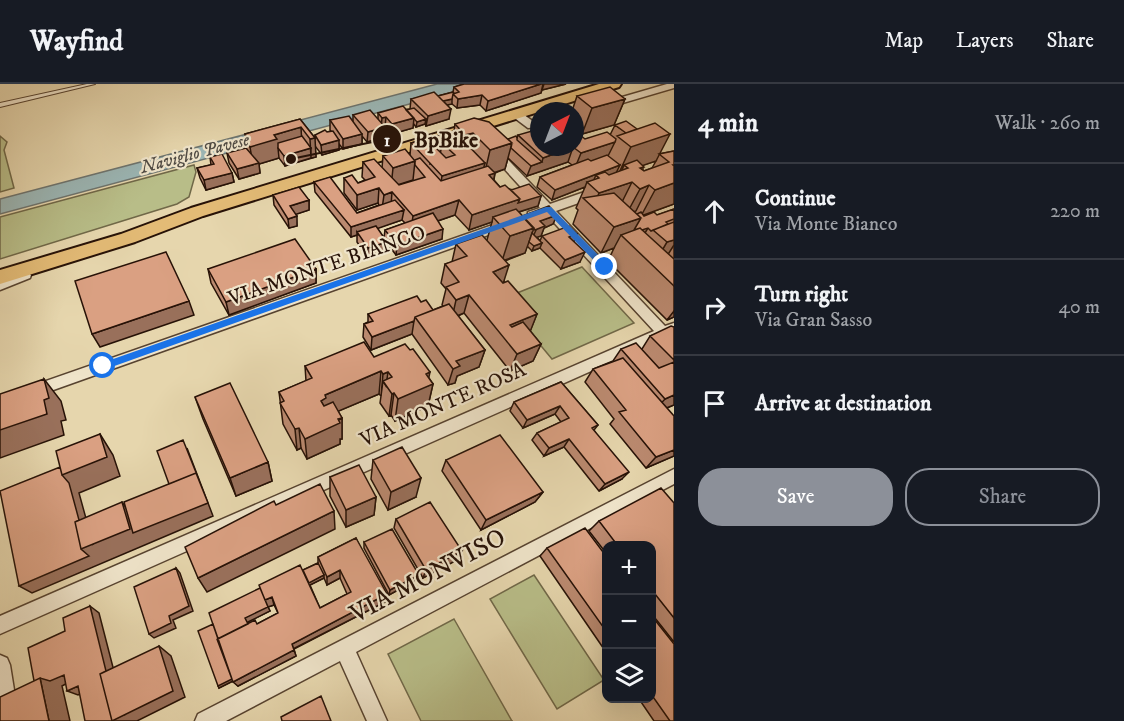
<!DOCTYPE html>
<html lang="en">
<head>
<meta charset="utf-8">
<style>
  :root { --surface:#171b24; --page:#242831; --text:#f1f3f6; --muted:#9ea1a6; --line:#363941; --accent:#8c9099 }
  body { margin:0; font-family:"IM FELL DW Pica",serif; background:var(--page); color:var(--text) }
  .controls { position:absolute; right:18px; bottom:18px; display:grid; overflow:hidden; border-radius:12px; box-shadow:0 6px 24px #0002 }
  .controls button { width:54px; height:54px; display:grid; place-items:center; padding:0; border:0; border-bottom:2px solid var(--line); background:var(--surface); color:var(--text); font:30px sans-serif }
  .compass { position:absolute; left:530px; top:18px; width:54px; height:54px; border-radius:50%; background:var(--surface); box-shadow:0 6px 24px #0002; rotate:42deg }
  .stop { position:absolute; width:18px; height:18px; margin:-14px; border:4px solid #1a73e8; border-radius:50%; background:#fff }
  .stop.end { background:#1a73e8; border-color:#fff; box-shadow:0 2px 6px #0008 }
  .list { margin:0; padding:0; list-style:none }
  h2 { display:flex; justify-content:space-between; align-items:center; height:78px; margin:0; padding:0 24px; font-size:26px }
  h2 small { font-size:20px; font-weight:400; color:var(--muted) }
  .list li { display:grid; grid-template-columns:39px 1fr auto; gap:18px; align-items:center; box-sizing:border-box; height:96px; padding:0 24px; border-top:2px solid var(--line) }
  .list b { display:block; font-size:22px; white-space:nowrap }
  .list p { margin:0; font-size:20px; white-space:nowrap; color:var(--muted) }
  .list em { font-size:20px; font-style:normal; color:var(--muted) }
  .actions { display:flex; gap:12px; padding:18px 24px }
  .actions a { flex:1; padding:14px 0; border:2px solid var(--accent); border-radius:24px; text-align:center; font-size:21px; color:var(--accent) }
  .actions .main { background:var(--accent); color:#fff }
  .icon { flex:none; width:33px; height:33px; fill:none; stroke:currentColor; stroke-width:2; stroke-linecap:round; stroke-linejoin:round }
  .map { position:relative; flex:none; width:674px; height:637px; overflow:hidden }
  header { display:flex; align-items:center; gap:36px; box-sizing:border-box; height:84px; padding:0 30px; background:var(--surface); border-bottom:2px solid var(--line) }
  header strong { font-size:28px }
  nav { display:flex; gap:33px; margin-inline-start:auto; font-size:21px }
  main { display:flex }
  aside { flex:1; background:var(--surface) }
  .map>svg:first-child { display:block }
</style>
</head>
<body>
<header>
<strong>Wayfind</strong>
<nav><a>Map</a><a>Layers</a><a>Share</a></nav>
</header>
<main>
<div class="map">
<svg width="674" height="637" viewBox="0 0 674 637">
  <rect width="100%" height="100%" fill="#e6d6ad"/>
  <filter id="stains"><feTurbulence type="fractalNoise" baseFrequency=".00333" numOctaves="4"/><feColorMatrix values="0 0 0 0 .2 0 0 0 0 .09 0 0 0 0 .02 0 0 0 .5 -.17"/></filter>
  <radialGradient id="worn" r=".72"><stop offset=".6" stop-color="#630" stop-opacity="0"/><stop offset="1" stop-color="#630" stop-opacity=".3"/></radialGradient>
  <!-- green -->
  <path fill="#b8bd88" stroke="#706848" stroke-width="1.5" d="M0,52L7,58L4,66L14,104L0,108Z
    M194,81L196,88L189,113L177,120L0,175V133Z
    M582,183L634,239L552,275L502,215Z
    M534,491L604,596L557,625L490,515Z
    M454,535L512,637H513H421L388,570Z"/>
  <!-- water -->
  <path fill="#9bb6b5" stroke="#6d746f" stroke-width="1.5" d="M437,0H484L0,130V115Z"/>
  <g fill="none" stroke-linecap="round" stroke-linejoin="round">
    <defs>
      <path id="lane" d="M87,0H95L0,23V19Z"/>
      <path id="street" d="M667,0H674V4L575,33L574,27Z
        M512,28H520L534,38L539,37V43L528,44L512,32Z
        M492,62L496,63L550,120L596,104H604V110L556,127L665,242L674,239V266L669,264L661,256L0,550V532L654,247L546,130L532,135L528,134V128L540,124L488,67L487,65Z
        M507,136L513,140L511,143L0,325V313Z
        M25,186L31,191L30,194L0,206V196Z
        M674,385V400L356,568L387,637H367L340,577L226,637H195L198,630Z
        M0,571L7,574L10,581L19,637H0Z"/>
      <path id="primary" d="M599,0H621L619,3L203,132L135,158L0,200V186L121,150L191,124Z"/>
    </defs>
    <!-- lane casing -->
    <use href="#lane" stroke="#574330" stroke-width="2"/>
    <!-- street casing -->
    <use href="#street" stroke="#574330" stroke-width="3"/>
    <!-- primary casing -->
    <use href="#primary" stroke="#271207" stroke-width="4"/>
    <!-- lane -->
    <use href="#lane" fill="#efe4ca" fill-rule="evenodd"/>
    <!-- street -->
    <use href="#street" fill="#efe4ca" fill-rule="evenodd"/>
    <!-- primary -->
    <use href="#primary" fill="#e3bb76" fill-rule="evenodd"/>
  </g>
  <!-- wall -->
  <path fill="#bb8a70" stroke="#271207" stroke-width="1.5" fill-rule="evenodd" d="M464,0H566L542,6L541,9L486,27L480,21L457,24L452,20L447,21L449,35L426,42L425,40L416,43L413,39V44L392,50L385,43L384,53L367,58L362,52V60L343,65L339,60V66L322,71L315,62L316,73L285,82L279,74L259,80L260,89L239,95L229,79L227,69L246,64L245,55H246L245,50L300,35L315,54V51L331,47L330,46V36L353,37V31L378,35V29L410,25L411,15L438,12L453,8L454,3Z
    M577,12L625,15L614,41L582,50L575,45V27H572Z
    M455,40L508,55L517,54L518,51L585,55L610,51L615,41L659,70L674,67V120L643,131L644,132L657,131L674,125V233L667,236L608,177L614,164L601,169L573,140L578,126L576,124L585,103L552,116L537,103L540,93L572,81L568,78L527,92L508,74L505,85L495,89L494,96L500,103L541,112L538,122L519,128L522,132L557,131L553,140L544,144L541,152L537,153L540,157L542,152L577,150L574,158L580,178L561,185L540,164L532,167L527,162L525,169L505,177L504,198L537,230L530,247L541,260L533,277L510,287L464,229L458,232L485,266L479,283L457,292L455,299L448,301L412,250L371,266L363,253L364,240L368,238V230L421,218L433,226L443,222L442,221L446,205L441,199L445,180L452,178L456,160L487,156L492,138L469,146L455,131L438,137L442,155L396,171L387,159L386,167L367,173L357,158V151L351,153L315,108L314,98L357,129L379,121L378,119L357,126L344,109V94L358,99L365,96L362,93L363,78L382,84L383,72L410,71L411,59L454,47ZM656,77L652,84L644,87L643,86V81ZM402,136L405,139L385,146L384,154L377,144Z
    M210,73L232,89L234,98L206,106L200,94L197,84L211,81Z
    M273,111L309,116V126L296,130L297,142L289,144L274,121Z
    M208,185H316V199L229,231L211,199Z
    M674,243V321L667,324L674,372L646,384L610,340L614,335L585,298L593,285L613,277L621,265H642L650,252Z
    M374,273L429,294L433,300L428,322L395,337L391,331L389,332L380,319L381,312L379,310L338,327L342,334V355H340V360L307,375L301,364L297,366L283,340L279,308L306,297L305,282Z
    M561,298L598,341L594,346L622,395L599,407L564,363L544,372L532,356L537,349L561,338L555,330L523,344L510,327L514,318Z
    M195,313L268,378L272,397L236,412L203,335Z
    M373,376L416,413L388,426L371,395Z
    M446,376L543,408L535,418L481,446L442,387Z
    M330,393L376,413L374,431L346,443L330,412Z
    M674,419V558L651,529V462H606V469L589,447L599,437Z
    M396,435L457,476L423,494L394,444Z
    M356,454L385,518L294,565L296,572L238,602L233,597L219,604L213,540L303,486L318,479V473ZM324,494L327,501L340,494L347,510L320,524L310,501ZM274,521L278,529L257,540H248V538L270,527L268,523Z
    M364,458L416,496L389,511L364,464Z
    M547,464L606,472V568L540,472Z
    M651,531L674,637H654L639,615H651Z"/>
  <!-- shaded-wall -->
  <path fill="#99705b" stroke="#271207" stroke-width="1.5" d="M541,0H543L541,9L486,27L488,17Z
    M544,0H566L542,6Z
    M482,11L480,21L457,24L458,15Z
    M452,15V20L438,23L439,18Z
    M625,15L614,41L582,50L592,24Z
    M451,25L449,35L426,42L428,32Z
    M386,33L385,43L381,44L382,34Z
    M414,34L413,44L392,50V40Z
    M426,35L425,40L416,43L417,38Z
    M301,43L302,62L278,64L279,74L259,80L260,89L239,95L237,85L253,81L250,63L274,51Z
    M385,43L384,53L367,58L368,48Z
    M473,49L467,75L460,77L465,51Z
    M362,50V60L343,65V55Z
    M670,50L656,77L627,87L628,84L624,81L621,89H619L634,56Z
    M315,54L316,73L311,74L310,55Z
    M339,56V66L322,71L321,61Z
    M615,58L608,72L575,84L581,69Z
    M442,59L439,78L430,80L433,61Z
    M512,59L505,85L484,92L490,66Z
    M573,63L568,78L527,92L531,82L542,78L543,74Z
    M311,64V74L285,82L284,72Z
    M415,77L413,96L391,103L393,84Z
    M485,79L480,98L439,111L442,92Z
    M620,81L615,91L599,94L596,91L592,100L587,98L585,103L552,116L555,106Z
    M232,89L234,98L206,106L204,96Z
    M495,89L492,104L489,91Z
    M632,98L619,124L593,123L599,109Z
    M674,99V120L641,132L655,106Z
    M649,101L636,127L626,131L640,105Z
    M379,104L378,119L357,126V111Z
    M392,108L391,122L382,125L384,111Z
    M541,112L538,122L515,129L493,133L492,138L469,146L472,131L520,115Z
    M309,116V126L291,132L290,122Z
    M459,116L455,131L411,146L413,132Z
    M404,126L402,136L359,151L357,148V151L351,153V143Z
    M557,131L553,140L544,144L541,152L532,155L540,137Z
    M297,132V142L289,144L288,135Z
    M641,134L648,144L642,154L621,151L614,164L601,169L614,143Z
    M534,144L525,169L502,177L510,152Z
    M443,145L442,155L396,171L397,161Z
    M577,150L573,160L569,153Z
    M674,156V161L667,172L656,177L667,158Z
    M387,158L386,167L367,173L368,164Z
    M542,159L540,164L532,167L534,162Z
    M585,168L580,178L561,185L565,176Z
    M509,181L503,200L493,188Z
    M316,185V199L229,231L226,218Z
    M469,211L464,229L452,234L456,216Z
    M189,217L194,231L100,263L92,250Z
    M674,227V233L667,236Z
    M537,230L530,248L507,257L510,241Z
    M414,237L412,250L371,266L372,253Z
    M541,260L533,277L510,287L517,270Z
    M485,266L479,283L457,292L455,299L448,301L453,285L456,277Z
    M381,287L379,310L327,332L321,317L325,311Z
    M388,288L386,302L383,297L381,312L383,290Z
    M430,288L427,302L433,300L428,322L395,337L398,315L426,290Z
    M44,295L61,317L66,336L61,337L64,351L0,374V346L44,316Z
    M394,309L391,331L389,332L392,310Z
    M674,311V321L651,330L665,315Z
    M560,322L555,330L523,344L527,336Z
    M342,334V355H340V360L307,375L305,355Z
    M299,344L301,364L297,366L295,345Z
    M100,350L113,371L120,392L79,409L93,460L122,418L135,436L208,419L187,364L213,432L32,509L19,502L81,465L62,391Z
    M569,355L564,363L544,372L549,364Z
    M674,366V372L646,384L656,373Z
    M268,378L272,397L236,412L230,394Z
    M629,388L622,395L599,407L605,400Z
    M421,394L416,413L388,426L391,408Z
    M543,408L535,418L481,446L486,436Z
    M376,413L374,431L346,443V426Z
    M334,427L335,445L207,508L198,494Z
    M462,467L457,476L423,494L426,486Z
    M176,484L180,489L193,527L173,536L176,544L154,554L149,550L169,532Z
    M340,486V494L327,501V493Z
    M324,491V494L308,502L307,499Z
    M419,491L416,496L389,511L390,506Z
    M387,510L385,518L293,565L292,560Z
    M272,513L274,521L268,523L270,527L248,538L251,547L235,596L219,604L218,602L245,534L265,516Z
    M90,522L99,529L125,630L159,562L171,572L185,613L137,637H113Z
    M294,566L296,572L238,602L233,598Z
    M64,591L75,595L62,602L70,637H49L40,594Z
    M78,602L88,606L78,611L67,607Z"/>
  <!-- building -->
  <path fill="#daa082" stroke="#271207" stroke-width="1.5" fill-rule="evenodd" d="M464,0H541L488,17L482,11L458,15L453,10L459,8L454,3Z
    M610,3L625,15L592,24L577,12Z
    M434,8L451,25L428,32L411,15Z
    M453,8L454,9L453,10L452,15L443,17L438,12Z
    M403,22L414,34L392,40L386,33L382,34L378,29Z
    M414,24L426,35L417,38L406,26Z
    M370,26L385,43L368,48L353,31Z
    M349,32L362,50L343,55L330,36Z
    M474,34L489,38L512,59L490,66L473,49L465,51L455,40Z
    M300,35L315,54L310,55L301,43L274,51L277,55L250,63L245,55L248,54L245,50Z
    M626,37L637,45L626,49L615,41Z
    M655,39L670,50L631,63L617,52Z
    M539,45V63H573L543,74L518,51Z
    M325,46L327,48L333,47L339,56L321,61L315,51Z
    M454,47L485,79L442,92L411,59ZM442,59L455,71L446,74L433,61Z
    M575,47L585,55L607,48L616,55L615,58L581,69L573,63H575Z
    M302,52L311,64L284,72L278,64V59Z
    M516,52L517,54V56L542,78L531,82L511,64L512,59L508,55Z
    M246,64L259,79L237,85L227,69Z
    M405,65L415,77L393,84L383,72Z
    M674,67V81H673L674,82V99L655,106L649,101L640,105L632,98L599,109L587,98L599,94L596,91L605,88L609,91L628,84L624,81L637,76L644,83L640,84L644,87L669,78L659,70Z
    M222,70L232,89L204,96L197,84L214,80L210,73Z
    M607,71L620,81L555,106L540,93L588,75L591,77Z
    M420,74L441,97L488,82L495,89L489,91L500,103L505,101L520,115L472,131L459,116L413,132L392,108L384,111L379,104L357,111L344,94L352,91L358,99L375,93L363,78L374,75L399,101L425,93L415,81V76Z
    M330,93L357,129L395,116L404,126L351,143L314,98Z
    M529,100L541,112L518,119L520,115L511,106Z
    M299,103L309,116L290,122L297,132L288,135L273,111Z
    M614,109L641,134L614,143L583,114Z
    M549,122L557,131L540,137L545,142L535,146L522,132Z
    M516,125L534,144L510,152L493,133Z
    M674,125V135L666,138L668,140L651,147L648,144L642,146L640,144L634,146L641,134L637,130L641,128L644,132L654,128L657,131Z
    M433,129L443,145L397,161L385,146Z
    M674,138V156L667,158L653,146Z
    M376,142L387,158L368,164L357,148Z
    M569,142L577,150L569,153L585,168L565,176L542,152Z
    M640,144L674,175V202L621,151Z
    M532,149L542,159L534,162L529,158Z
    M482,151L509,181L493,188L503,199L508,197L537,230L510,241L512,243L523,238L541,260L517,270L469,211L456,216L446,203L459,198L445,180L467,172L456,160Z
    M295,155L316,185L226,218L208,185Z
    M166,168L189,217L92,250L75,197Z
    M417,212L421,218L426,216L433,226L415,233L414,237L372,253L364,240L373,237L368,230Z
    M449,220L485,266L456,277L460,282L453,285L415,233Z
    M671,242L674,243V276L650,252Z
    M364,258L374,273L405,260L410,266L413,265L430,288L426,290L433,300L398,315L394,309L392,310L383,297L392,293L388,288L383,290L381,287L325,311L326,314L321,317L324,322L333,318L342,334L338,335L340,339L305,355L299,344L295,345L280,319L284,317L279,308L312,294L305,282Z
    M636,259L659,284L674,278V311L665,315L621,265Z
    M623,274L674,332V366L656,373L619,328L626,326L593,285Z
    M44,295L49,314L44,316L47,330L0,346V310Z
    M561,298L598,341L592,344L629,388L605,400L569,355L549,364L537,349L569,334L560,322L527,336L514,318Z
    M230,299L268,378L230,394L195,313Z
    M100,350L107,373L62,391L56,367Z
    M500,351L543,408L486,436L446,376Z
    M183,356L199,396L196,389L169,400L157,367Z
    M402,363L421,394L391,408L373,376Z
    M359,381L376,413L346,426L330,393Z
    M60,383L62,391L69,399L79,436L75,438L81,465L89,472L19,502L0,407Z
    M196,389L208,419L133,449L124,418Z
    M320,400L334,427L198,494L185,463L274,417L276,421Z
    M661,404L674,419V534L651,505V462H618L599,437Z
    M122,418L130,445L81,465L75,438Z
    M430,418L462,467L426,486L396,435Z
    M585,444L606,472V547L547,464Z
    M392,445L419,491L390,506L364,458Z
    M356,454L387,510L292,560L294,566L233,598L217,555L255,536L257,540L278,529L272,513L265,516L259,501L300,481L320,524L351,508L340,486L327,493L318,473Z
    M318,479L324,491L309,499L303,486Z
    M176,484L189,522L169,532L171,539L149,550L134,503Z
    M260,504L268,523L245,534L248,540L218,555L209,529Z
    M90,522L106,587L100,590L112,637H113H85L78,602L67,607L64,591L50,597L40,594L34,597L28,564L65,547L63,534Z
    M651,531L674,560V637H670L651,610Z
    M213,540L232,595L218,602L198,547Z
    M159,562L173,607L112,637L100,590Z
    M40,594L49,637H0V613Z
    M321,612L331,637H282L281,633Z"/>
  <!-- route -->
  <path fill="#1a73e8" d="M546,123H551L608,181V185H602L547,128L106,285H99L98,282L99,280Z"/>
  <g text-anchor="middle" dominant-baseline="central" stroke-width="4.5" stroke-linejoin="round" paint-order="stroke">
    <!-- far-water labels -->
    <g font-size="18" font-style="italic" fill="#504b44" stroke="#efe4ca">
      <text transform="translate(195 70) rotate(-15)">Naviglio Pavese</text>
    </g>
    <!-- street labels -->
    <g font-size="21" fill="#271207" stroke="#efe4ca">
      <text transform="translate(327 182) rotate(-19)">VIA MONTE BIANCO</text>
      <text transform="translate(443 321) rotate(-24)">VIA MONTE ROSA</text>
    </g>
    <!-- near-street labels -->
    <g font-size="26" fill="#271207" stroke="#efe4ca">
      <text transform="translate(428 492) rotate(-28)">VIA MONVISO</text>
    </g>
  </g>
  <!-- callouts -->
  <path fill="none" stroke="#271207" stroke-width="2" d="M291 75L387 55"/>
  <g fill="#271207" stroke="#efe4ca" stroke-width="2">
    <circle cx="291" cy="75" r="6"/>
    <circle cx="387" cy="55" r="15"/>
  </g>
  <g font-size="18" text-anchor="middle" font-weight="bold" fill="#fff">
    <text x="387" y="62">1</text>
  </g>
  <g font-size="22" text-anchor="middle" font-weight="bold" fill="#271207" stroke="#efe4ca" stroke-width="4.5" stroke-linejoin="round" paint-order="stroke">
    <text x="446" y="63">BpBike</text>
  </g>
  <rect width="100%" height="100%" filter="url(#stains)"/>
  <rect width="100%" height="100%" fill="url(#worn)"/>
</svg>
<div class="controls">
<button>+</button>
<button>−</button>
<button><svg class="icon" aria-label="layers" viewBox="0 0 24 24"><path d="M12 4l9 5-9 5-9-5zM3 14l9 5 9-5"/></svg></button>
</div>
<svg class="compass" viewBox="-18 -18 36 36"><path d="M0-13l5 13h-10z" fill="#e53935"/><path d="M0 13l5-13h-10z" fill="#9ea1a6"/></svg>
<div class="stop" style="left:103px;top:282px"></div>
<div class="stop end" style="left:605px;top:183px"></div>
</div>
<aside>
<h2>4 min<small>Walk · 260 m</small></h2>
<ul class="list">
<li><svg class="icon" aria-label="ahead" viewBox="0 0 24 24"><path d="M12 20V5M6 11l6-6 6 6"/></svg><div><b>Continue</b><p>Via Monte Bianco</p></div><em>220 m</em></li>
<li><svg class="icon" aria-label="right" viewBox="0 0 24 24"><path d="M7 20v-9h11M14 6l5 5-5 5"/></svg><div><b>Turn right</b><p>Via Gran Sasso</p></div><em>40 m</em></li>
<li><svg class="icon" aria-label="arrive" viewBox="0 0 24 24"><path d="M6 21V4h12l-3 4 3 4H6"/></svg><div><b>Arrive at destination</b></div></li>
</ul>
<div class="actions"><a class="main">Save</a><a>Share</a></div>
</aside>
</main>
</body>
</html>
